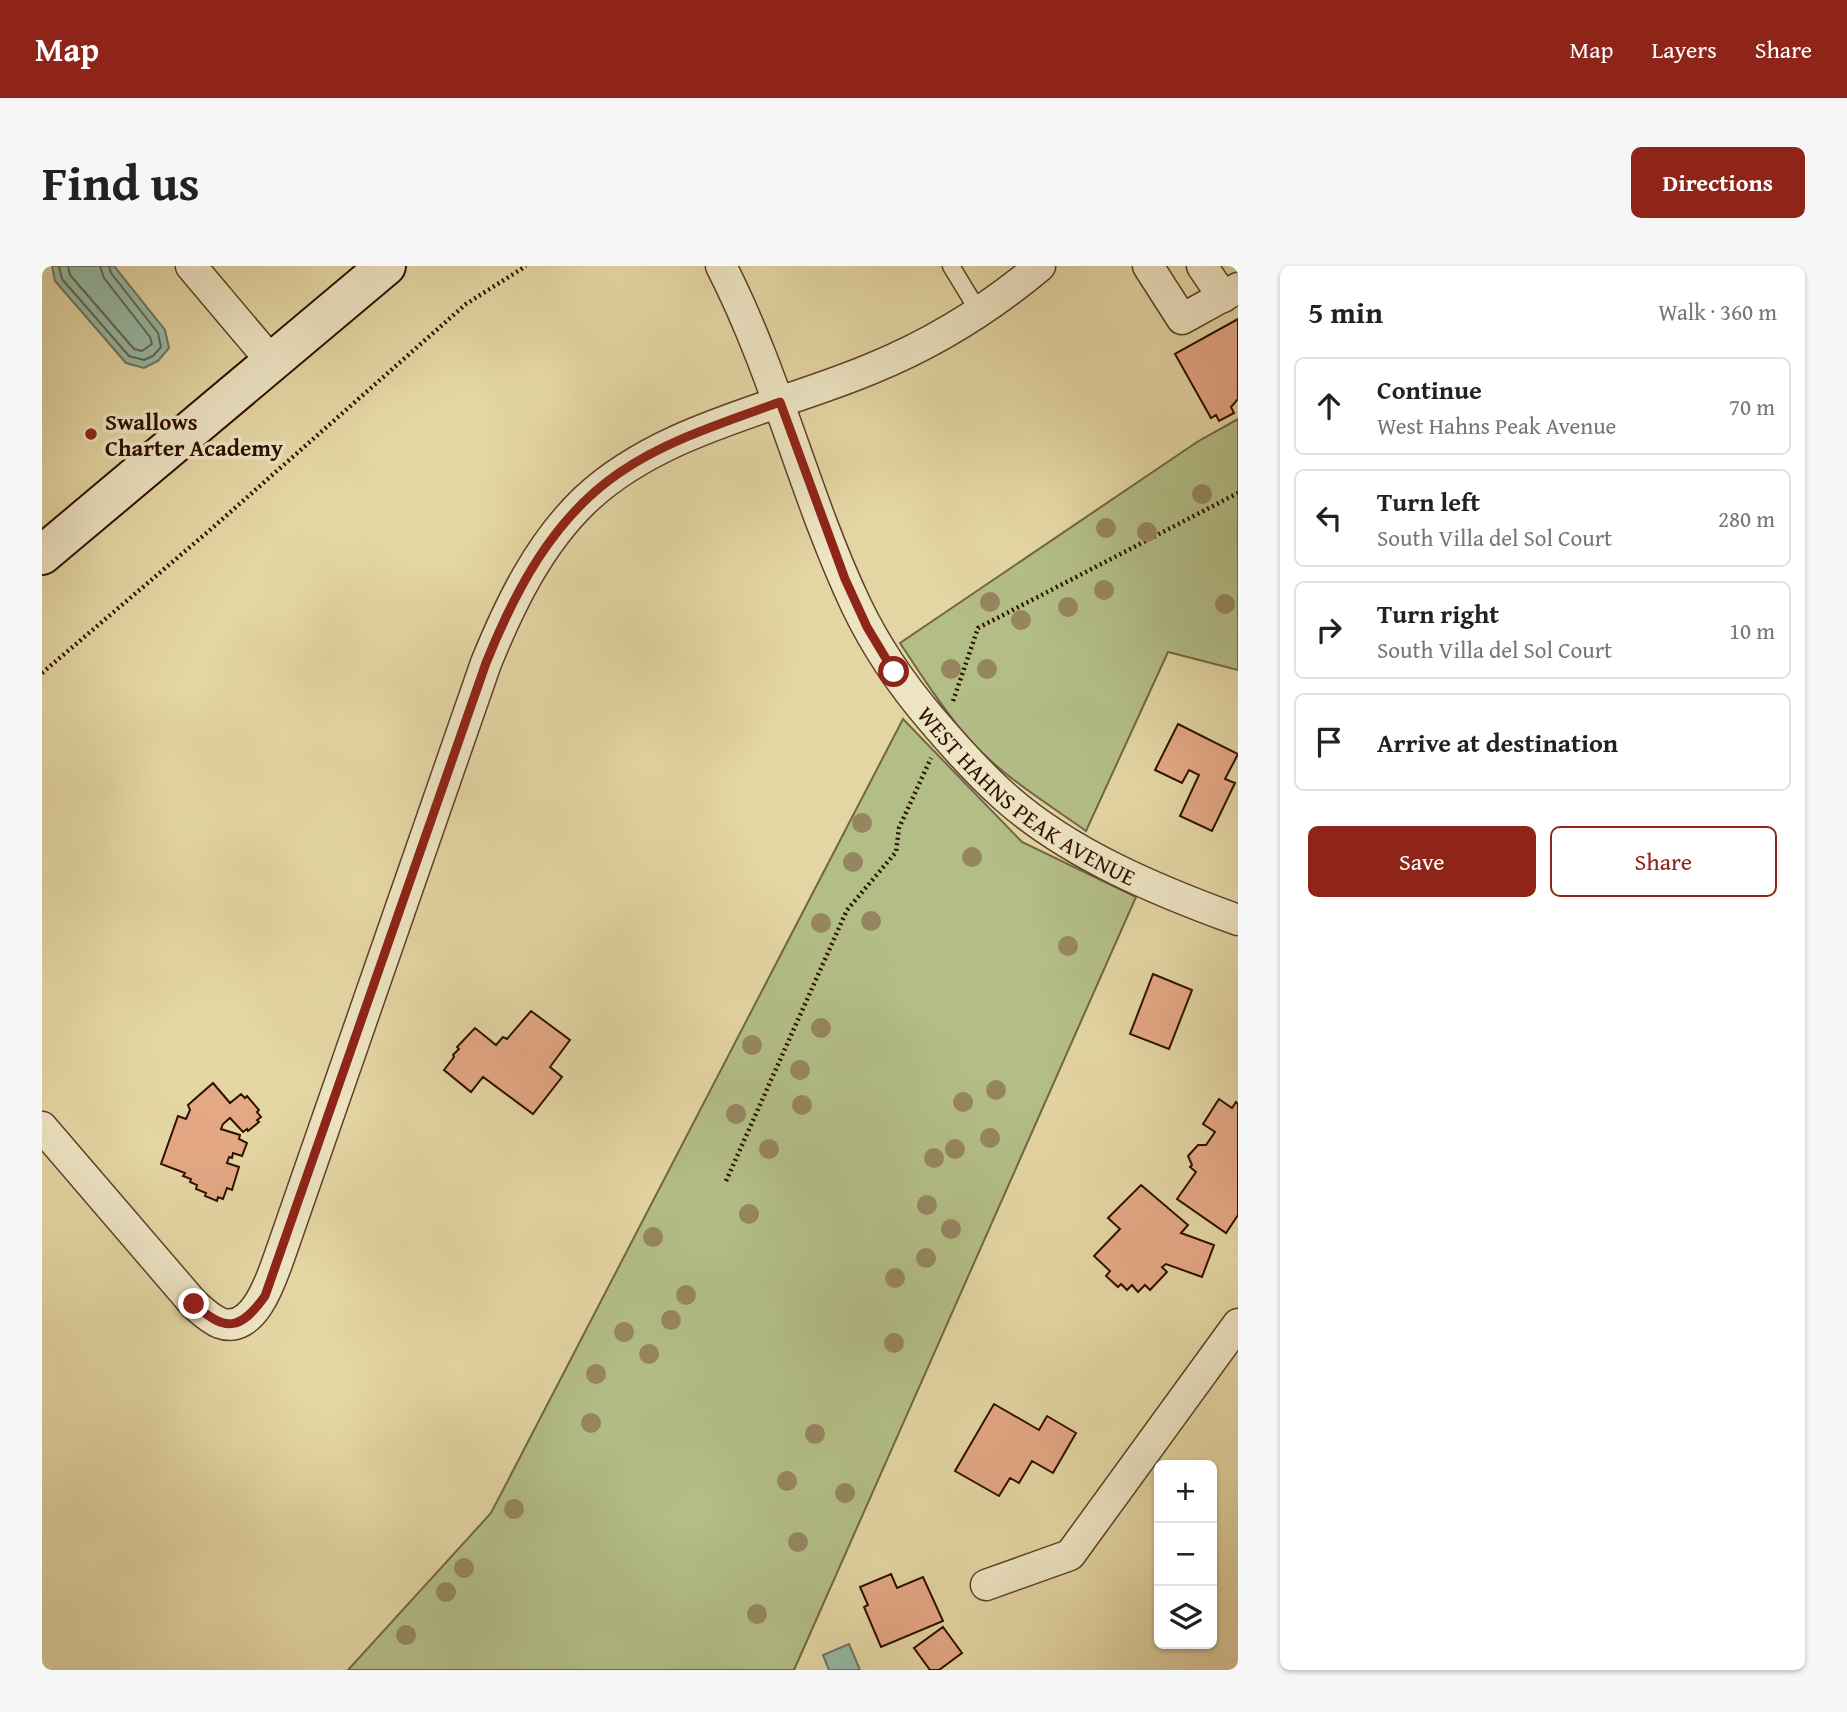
<!DOCTYPE html>
<html lang="en">
<head>
<meta charset="utf-8">
<style>
  :root { --surface:#fff; --page:#f6f6f6; --text:#222; --muted:#767676; --line:#e0e0e0; --accent:#8f2418 }
  body { margin:0; font-family:"Gentium Book Plus",serif; background:var(--page); color:var(--text) }
  .controls { position:absolute; right:21px; bottom:21px; display:grid; overflow:hidden; border-radius:10px; box-shadow:0 2px 5px #0004 }
  .controls button { width:63px; height:63px; display:grid; place-items:center; padding:0; border:0; border-bottom:2px solid var(--line); background:var(--surface); color:var(--text); font:35px sans-serif }
  .stop { position:absolute; width:21px; height:21px; margin:-16px; border:5px solid #8f2418; border-radius:50%; background:#fff }
  .stop.end { background:#8f2418; border-color:#fff; box-shadow:0 2px 7px #0008 }
  .list { margin:0; padding:0; list-style:none }
  h2 { display:flex; justify-content:space-between; align-items:center; height:91px; margin:0; padding:0 28px; font-size:30px }
  h2 small { font-size:23px; font-weight:400; color:var(--muted) }
  .list li { display:grid; grid-template-columns:46px 1fr auto; gap:21px; align-items:center; box-sizing:border-box; height:98px; margin:0 14px 14px; padding:0 14px; border:2px solid var(--line); border-radius:10px }
  .list b { display:block; font-size:26px; white-space:nowrap }
  .list p { margin:0; font-size:23px; white-space:nowrap; color:var(--muted) }
  .list em { font-size:23px; font-style:normal; color:var(--muted) }
  .actions { display:flex; gap:14px; padding:21px 28px }
  .actions a { flex:1; padding:16px 0; border:2px solid var(--accent); border-radius:10px; text-align:center; font-size:24px; color:var(--accent) }
  .actions .main { background:var(--accent); color:#fff }
  .icon { flex:none; width:38px; height:38px; fill:none; stroke:currentColor; stroke-width:2; stroke-linecap:round; stroke-linejoin:round }
  .map { position:relative; flex:none; width:1196px; height:1404px; overflow:hidden; border-radius:10px }
  header { display:flex; align-items:center; gap:42px; box-sizing:border-box; height:98px; padding:0 35px; background:var(--accent); color:#fff }
  header strong { font-size:33px }
  nav { display:flex; gap:38px; margin-inline-start:auto; font-size:24px }
  .intro { display:flex; align-items:center; justify-content:space-between; box-sizing:border-box; height:168px; padding:0 42px }
  h1 { margin:0; font-size:49px }
  .button { padding:18px 32px; border-radius:10px; background:var(--accent); color:#fff; font-size:24px; font-weight:700 }
  main { display:flex; gap:42px; padding:0 42px }
  aside { flex:1; background:var(--surface); border-radius:10px; box-shadow:0 2px 5px #0004 }
  .map>svg:first-child { display:block }
</style>
</head>
<body>
<header>
<strong>Map</strong>
<nav><a>Map</a><a>Layers</a><a>Share</a></nav>
</header>
<div class="intro"><h1>Find us</h1><a class="button">Directions</a></div>
<main>
<div class="map">
<svg width="1196" height="1404" viewBox="0 0 1196 1404">
  <rect width="100%" height="100%" fill="#e4d6a3"/>
  <filter id="stains"><feTurbulence type="fractalNoise" baseFrequency=".00286" numOctaves="4"/><feColorMatrix values="0 0 0 0 .2 0 0 0 0 .09 0 0 0 0 .02 0 0 0 .5 -.17"/></filter>
  <radialGradient id="worn" r=".72"><stop offset=".6" stop-color="#630" stop-opacity="0"/><stop offset="1" stop-color="#630" stop-opacity=".3"/></radialGradient>
  <!-- green -->
  <path fill="#b3be86" stroke="#716643" stroke-width="2" d="M1196,153V404L1126,386L1044,565C1003,536 957,508 924,470C900,441 879,409 858,377L1155,176Z
    M861,453L980,576L1094,631L752,1404H306L449,1247Z"/>
  <!-- water -->
  <path fill="#95b9a4" stroke="#6c7562" stroke-width="2" d="M10,0H72L123,64L127,82L116,95L102,102L84,97L13,15Z
    M807,1378L818,1404H787L781,1389Z"/>
  <g fill="none" stroke-linecap="round" stroke-linejoin="round">
    <!-- shore -->
    <path stroke="#626452" stroke-width="2" d="M17,0L20,13L87,90L102,94L111,90L119,81L116,67L69,7L67,0
      M26,0L28,9L92,83L100,85L110,78L108,71L62,12L58,0"/>
  </g>
  <!-- building -->
  <path fill="#e4a885" stroke="#2f0f00" stroke-width="2" d="M1196,53V133L1189,141L1192,147L1177,155L1174,149L1169,152L1133,88Z
    M1136,458L1196,488L1183,513L1193,517L1170,565L1138,550L1157,509L1147,504L1140,517L1113,504Z
    M1111,708L1150,724L1127,783L1088,768Z
    M489,745L528,774L508,801L520,811L491,848L441,811L429,826L402,804L412,791L411,789L417,783L415,781L433,762L454,779L461,771L465,773Z
    M171,817L188,837L199,828L203,832L205,830L217,844L215,846L219,851L215,854L217,856L206,865L205,863L201,866L188,852L181,858L179,863L198,869L197,873L205,877L200,890L191,887L190,892L187,891L185,897L197,901L190,924L185,922L181,933L176,931L175,935L163,930L164,927L154,923L155,919L148,916L149,913L141,910L143,907L119,898L136,850L144,853L148,844L146,839Z
    M1177,833L1190,842L1194,836L1196,838V949L1184,967L1135,933L1154,906L1148,901L1150,899L1146,890L1156,879H1164L1173,866L1161,858Z
    M1099,919L1146,959L1139,967L1172,979L1160,1011L1124,998L1120,1001L1125,1006L1108,1024L1103,1019L1096,1026L1090,1019L1085,1024L1079,1018L1076,1021L1064,1010L1068,1005L1052,990L1078,963L1066,952Z
    M952,1138L997,1164L1005,1150L1034,1167L1011,1207L990,1195L977,1217L968,1212L957,1230L913,1205Z
    M849,1308L855,1322L881,1311L901,1355L839,1381L822,1341L826,1339L818,1321Z
    M901,1361L920,1387L897,1404H888L872,1382Z"/>
  <g fill="none" stroke-linecap="round" stroke-linejoin="round">
    <defs>
      <path id="service" d="M909,0L937,46"/>
      <g id="minor">
        <path d="M149,0L230,96"/>
        <path id="s1" d="M679,0C735,109 762,229 814,339C834,381 860,419 890,454C913,481 936,507 963,531C1027,588 1116,625 1196,654"/>
        <path d="M1106,0L1140,53L1196,22"/>
        <path d="M1160,0L1181,31"/>
        <path d="M0,861L152,1038C160,1045 168,1053 178,1057C213,1070 231,1008 239,986L444,397C468,338 497,278 543,234C619,162 737,142 831,102C892,77 948,42 998,0"/>
        <path d="M944,1319L1028,1289L1196,1058"/>
      </g>
      <path id="secondary" d="M0,289L344,0"/>
    </defs>
    <!-- service casing -->
    <use href="#service" stroke="#5c4129" stroke-width="19"/>
    <!-- minor casing -->
    <use href="#minor" stroke="#5c4129" stroke-width="33"/>
    <!-- secondary casing -->
    <use href="#secondary" stroke="#2f0f00" stroke-width="42"/>
    <!-- path -->
    <path stroke="#2f0f00" stroke-width="4.5" stroke-dasharray="2 3.5" stroke-linecap="butt" d="M0,407L168,264L424,38L484,0
      M911,435L936,362L1196,227
      M684,915L805,644L854,586L857,562L889,492"/>
    <!-- service -->
    <use href="#service" stroke="#ede4c3" stroke-width="16"/>
    <!-- minor -->
    <use href="#minor" stroke="#ede4c3" stroke-width="30"/>
    <!-- secondary -->
    <use href="#secondary" stroke="#ede4c3" stroke-width="38"/>
  </g>
  <!-- trees -->
  <g fill="#96865f">
    <circle cx="1160" cy="228" r="10"/>
    <circle cx="1064" cy="262" r="10"/>
    <circle cx="1105" cy="266" r="10"/>
    <circle cx="1062" cy="324" r="10"/>
    <circle cx="948" cy="336" r="10"/>
    <circle cx="1183" cy="338" r="10"/>
    <circle cx="1026" cy="341" r="10"/>
    <circle cx="979" cy="354" r="10"/>
    <circle cx="909" cy="403" r="10"/>
    <circle cx="945" cy="403" r="10"/>
    <circle cx="820" cy="557" r="10"/>
    <circle cx="930" cy="591" r="10"/>
    <circle cx="811" cy="596" r="10"/>
    <circle cx="829" cy="655" r="10"/>
    <circle cx="779" cy="657" r="10"/>
    <circle cx="1026" cy="680" r="10"/>
    <circle cx="779" cy="762" r="10"/>
    <circle cx="710" cy="779" r="10"/>
    <circle cx="758" cy="804" r="10"/>
    <circle cx="954" cy="824" r="10"/>
    <circle cx="921" cy="836" r="10"/>
    <circle cx="760" cy="839" r="10"/>
    <circle cx="694" cy="848" r="10"/>
    <circle cx="948" cy="872" r="10"/>
    <circle cx="727" cy="883" r="10"/>
    <circle cx="913" cy="883" r="10"/>
    <circle cx="892" cy="892" r="10"/>
    <circle cx="885" cy="939" r="10"/>
    <circle cx="707" cy="948" r="10"/>
    <circle cx="909" cy="963" r="10"/>
    <circle cx="611" cy="971" r="10"/>
    <circle cx="884" cy="992" r="10"/>
    <circle cx="853" cy="1012" r="10"/>
    <circle cx="644" cy="1029" r="10"/>
    <circle cx="629" cy="1054" r="10"/>
    <circle cx="582" cy="1066" r="10"/>
    <circle cx="852" cy="1077" r="10"/>
    <circle cx="607" cy="1088" r="10"/>
    <circle cx="554" cy="1108" r="10"/>
    <circle cx="549" cy="1157" r="10"/>
    <circle cx="773" cy="1168" r="10"/>
    <circle cx="745" cy="1215" r="10"/>
    <circle cx="803" cy="1227" r="10"/>
    <circle cx="472" cy="1243" r="10"/>
    <circle cx="756" cy="1276" r="10"/>
    <circle cx="422" cy="1302" r="10"/>
    <circle cx="404" cy="1326" r="10"/>
    <circle cx="715" cy="1348" r="10"/>
    <circle cx="364" cy="1369" r="10"/>
  </g>
  <g fill="none" stroke-linecap="round" stroke-linejoin="round">
    <!-- route -->
    <path stroke="#8f2418" stroke-width="9" d="M152,1038C183,1066 198,1065 223,1030L444,397C473,325 511,252 577,207C625,174 683,156 738,136L803,313L825,361L852,406"/>
  </g>
  <!-- markers -->
  <circle fill="#8f2418" stroke="#ede4c3" stroke-width="2.5" cx="49" cy="168" r="7"/>
  <g text-anchor="middle" dominant-baseline="central" stroke-width="7" stroke-linejoin="round" paint-order="stroke">
    <!-- poi labels -->
    <g font-size="23" font-weight="bold" fill="#2f0f00" stroke="#ede4c3" text-anchor="start">
      <text x="63" y="155">Swallows<tspan x="63" dy="26">Charter Academy</tspan></text>
    </g>
    <!-- street labels -->
    <g font-size="23" fill="#2f0f00" stroke="#ede4c3">
      <text stroke="none"><textPath href="#s1" startOffset="626">WEST HAHNS PEAK AVENUE</textPath></text>
    </g>
  </g>
  <rect width="100%" height="100%" filter="url(#stains)"/>
  <rect width="100%" height="100%" fill="url(#worn)"/>
</svg>
<div class="controls">
<button>+</button>
<button>−</button>
<button><svg class="icon" aria-label="layers" viewBox="0 0 24 24"><path d="M12 4l9 5-9 5-9-5zM3 14l9 5 9-5"/></svg></button>
</div>
<div class="stop" style="left:852px;top:406px"></div>
<div class="stop end" style="left:152px;top:1038px"></div>
</div>
<aside>
<h2>5 min<small>Walk · 360 m</small></h2>
<ul class="list">
<li><svg class="icon" aria-label="ahead" viewBox="0 0 24 24"><path d="M12 20V5M6 11l6-6 6 6"/></svg><div><b>Continue</b><p>West Hahns Peak Avenue</p></div><em>70 m</em></li>
<li><svg class="icon" aria-label="left" viewBox="0 0 24 24"><path d="M17 20v-9H6M10 6l-5 5 5 5"/></svg><div><b>Turn left</b><p>South Villa del Sol Court</p></div><em>280 m</em></li>
<li><svg class="icon" aria-label="right" viewBox="0 0 24 24"><path d="M7 20v-9h11M14 6l5 5-5 5"/></svg><div><b>Turn right</b><p>South Villa del Sol Court</p></div><em>10 m</em></li>
<li><svg class="icon" aria-label="arrive" viewBox="0 0 24 24"><path d="M6 21V4h12l-3 4 3 4H6"/></svg><div><b>Arrive at destination</b></div></li>
</ul>
<div class="actions"><a class="main">Save</a><a>Share</a></div>
</aside>
</main>
</body>
</html>
